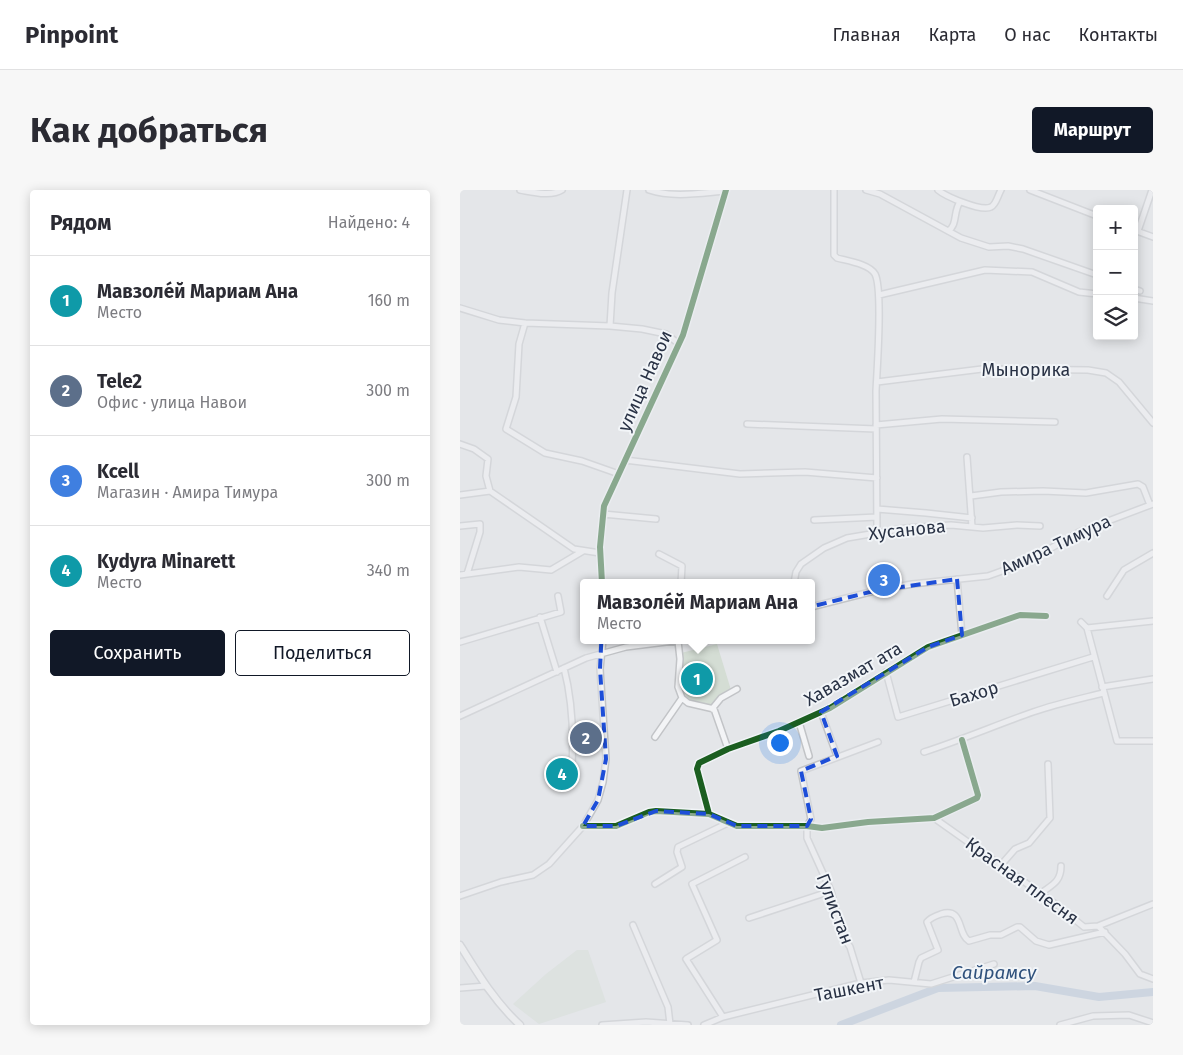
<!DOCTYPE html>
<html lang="ru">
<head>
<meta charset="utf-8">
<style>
  :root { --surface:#fff; --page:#f7f7f7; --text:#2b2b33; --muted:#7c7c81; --line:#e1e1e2; --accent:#111827 }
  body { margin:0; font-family:"Fira Sans",sans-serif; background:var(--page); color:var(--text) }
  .controls { position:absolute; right:15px; top:15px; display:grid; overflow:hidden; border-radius:5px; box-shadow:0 2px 12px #0003 }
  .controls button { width:45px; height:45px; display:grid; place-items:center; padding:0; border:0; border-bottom:1px solid var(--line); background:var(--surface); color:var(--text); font:25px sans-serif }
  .you { position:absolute; left:319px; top:552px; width:18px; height:18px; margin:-12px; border:4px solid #fff; border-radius:50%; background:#1a73e8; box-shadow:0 0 0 8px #1a73e833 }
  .badge { display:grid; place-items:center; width:32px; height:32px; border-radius:50%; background:var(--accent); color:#fff; font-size:16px; font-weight:700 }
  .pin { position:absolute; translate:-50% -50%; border:2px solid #fff; box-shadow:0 1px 5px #0006 }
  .popup { position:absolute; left:120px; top:389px; width:235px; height:65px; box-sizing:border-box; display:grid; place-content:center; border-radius:5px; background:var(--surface); filter:drop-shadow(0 1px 4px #0005); font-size:16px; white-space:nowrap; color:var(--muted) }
  .popup b { font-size:19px; color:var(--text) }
  .popup::after { content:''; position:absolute; left:50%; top:100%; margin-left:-10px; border:10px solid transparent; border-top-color:var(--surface) }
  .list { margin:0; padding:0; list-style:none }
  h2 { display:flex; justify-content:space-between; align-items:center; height:65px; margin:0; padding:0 20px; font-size:21px }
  h2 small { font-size:16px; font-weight:400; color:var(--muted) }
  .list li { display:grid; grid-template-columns:32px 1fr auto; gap:15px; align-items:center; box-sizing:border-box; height:90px; padding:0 20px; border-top:1px solid var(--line) }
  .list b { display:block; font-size:19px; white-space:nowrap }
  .list p { margin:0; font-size:16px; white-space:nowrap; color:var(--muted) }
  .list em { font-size:16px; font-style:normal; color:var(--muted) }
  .actions { display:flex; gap:10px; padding:15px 20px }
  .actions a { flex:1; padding:11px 0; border:1px solid var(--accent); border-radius:5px; text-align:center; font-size:18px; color:var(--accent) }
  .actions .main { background:var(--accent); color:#fff }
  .icon { flex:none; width:28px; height:28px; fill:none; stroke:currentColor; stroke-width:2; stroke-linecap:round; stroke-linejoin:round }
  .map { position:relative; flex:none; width:693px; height:835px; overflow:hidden; border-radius:5px }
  header { display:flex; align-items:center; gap:30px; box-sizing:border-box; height:70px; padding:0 25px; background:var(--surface); border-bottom:1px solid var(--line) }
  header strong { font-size:24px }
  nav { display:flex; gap:28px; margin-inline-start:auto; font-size:18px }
  .intro { display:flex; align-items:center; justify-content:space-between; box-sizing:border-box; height:120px; padding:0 30px }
  h1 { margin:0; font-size:35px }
  .button { padding:12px 22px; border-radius:5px; background:var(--accent); color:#fff; font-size:18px; font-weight:700 }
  main { display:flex; gap:30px; padding:0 30px }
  aside { flex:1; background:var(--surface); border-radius:5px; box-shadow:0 2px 12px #0003 }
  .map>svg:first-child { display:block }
</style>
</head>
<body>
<header>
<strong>Pinpoint</strong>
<nav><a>Главная</a><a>Карта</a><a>О нас</a><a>Контакты</a></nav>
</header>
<div class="intro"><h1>Как добраться</h1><a class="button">Маршрут</a></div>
<main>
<aside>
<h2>Рядом<small>Найдено: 4</small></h2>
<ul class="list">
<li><span class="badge" style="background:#0f9aa8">1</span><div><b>Мавзоле́й Мариам Ана</b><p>Место</p></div><em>160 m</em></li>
<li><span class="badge" style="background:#5c6f8a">2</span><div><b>Tele2</b><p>Офис · улица Навои</p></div><em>300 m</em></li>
<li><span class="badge" style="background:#3f7fe0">3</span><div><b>Kcell</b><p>Магазин · Амира Тимура</p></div><em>300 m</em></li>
<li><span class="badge" style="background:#0f9aa8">4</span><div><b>Kydyra Minarett</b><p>Место</p></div><em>340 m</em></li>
</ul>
<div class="actions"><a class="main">Сохранить</a><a>Поделиться</a></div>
</aside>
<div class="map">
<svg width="693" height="835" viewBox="0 0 693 835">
  <rect width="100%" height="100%" fill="#e4e6e9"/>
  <!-- green -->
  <path fill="#d4ddd4" d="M257,454L271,500L250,516L231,511L220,499L221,463Z
    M117,760H128L146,812L79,834L53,814L86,784Z"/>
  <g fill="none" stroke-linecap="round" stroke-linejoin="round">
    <!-- river -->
    <path stroke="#b1c2d6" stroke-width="8" d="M381,835L478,798L575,796L639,807L693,802"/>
    <defs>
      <path id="minor" d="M60,0C72,2 91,7 102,0
        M189,0C213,8 241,3 266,1
        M374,0V65L377,68C388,71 409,74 415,84C423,99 417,180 416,201C416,248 417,295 417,342
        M406,0L420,4L501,48L529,57L548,56L563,59L637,85
        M478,0C485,6 521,22 531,17C536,15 538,5 541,0
        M570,0L637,26
        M674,40L693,47
        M488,41C498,35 493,21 500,12
        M678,41L692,0
        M674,99L680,101
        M419,105L525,80L572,82L619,102L637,104
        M674,108L693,111
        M0,118L39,130L65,133L150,136L182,139L206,144L219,154
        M65,133L59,154L56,207L46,239L85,263L122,271L159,284
        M150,136L152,103L167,0
        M417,192L522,179L628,180L646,183L659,192L693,233
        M287,234L416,239
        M416,235L482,229L595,232
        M0,254L14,259L28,269L26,286L30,301
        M507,267L512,337
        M165,270L280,284L345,282L417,288
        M0,305L30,301L114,359L140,363
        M511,306L541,302L583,301L626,303L678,294L683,297L690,315
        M417,319L466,323L512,328
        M143,324L196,329
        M354,330L417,327
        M0,336L20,334V342L7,384
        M199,364L222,376L221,393
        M0,385L59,377L91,380L123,361
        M497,389L502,445
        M142,393L140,357L144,316L223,145L266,0
        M334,393L336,382L341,374L364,358L387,348L446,338L491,335L523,338L557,335L580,336
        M647,406L664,380L693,363
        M351,417L414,401L452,394L528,386L567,372L619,342L693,314
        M80,427L97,482
        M621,432L627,438L657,551H693
        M627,438L693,431
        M218,451L220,469L218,497L222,508L228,513L254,519L268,559
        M0,452L101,422L98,406
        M104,478C113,513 114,554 111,590
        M426,482L438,527L633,467
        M642,497L693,489
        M252,519L261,508L277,499
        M361,522L377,566
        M0,526L126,468L166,457L222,450
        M339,532L349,566
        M195,547L222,508
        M464,562C501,550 536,535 573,522C596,514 619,509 643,503
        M249,624L237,579L239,573L268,559L319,541L370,518L468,457L560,425L586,426
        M474,628L597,715L624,737L638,736L665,764L680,784L693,789
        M123,636H156L189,622L196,621L249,624L277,636H347L362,638L408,632L474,628L517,608L518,605L502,550
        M541,675L555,659L569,653L590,628L588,574
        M195,694L222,677L217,662L218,657L268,633
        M581,703C592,695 601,692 601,676
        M0,706L41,692L73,685L89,674L123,636L130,624L138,610L143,592L146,569L140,479L143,450
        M289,728L371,701
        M173,735L208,817L210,834
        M638,736L693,714
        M454,792L459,772L461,768L478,760L467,732C470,728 475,726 481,724C504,717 497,744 509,751L530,745H541L557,737H560L576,751L589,755L645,742
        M401,793L390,757L382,745L371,701L347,648V636L351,629L341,581L418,552
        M0,798L26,796
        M263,827L226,769L257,750L232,694L285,667
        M142,835L186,832L228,835
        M244,835L263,827L401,793L429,790L471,794L534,774
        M600,835L633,826L669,825L693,833"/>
      <path id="major" d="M0,755C18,784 35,812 60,835"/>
    </defs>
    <!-- minor casing -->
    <use href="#minor" stroke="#c2c4c7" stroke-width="8"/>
    <!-- major casing -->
    <use href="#major" stroke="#c0c3c7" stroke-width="9"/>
    <!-- minor -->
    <use href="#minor" stroke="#f3f4f6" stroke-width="5"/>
    <!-- major -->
    <use href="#major" stroke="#f7f7f7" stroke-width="6"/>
    <defs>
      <path id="cycleway" d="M142,393L140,357L144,316L223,145L266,0
        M249,624L237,579L239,573L268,559L319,541L370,518L468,457L560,425L586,426
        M123,636H156L189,622L196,621L249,624L277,636H347L362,638L408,632L474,628L517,608L518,605L502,550"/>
    </defs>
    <!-- cycleway casing -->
    <use href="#cycleway" stroke="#f2f5f8" stroke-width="9"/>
    <!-- cycleway -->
    <use href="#cycleway" stroke="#1b5e20" stroke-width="6"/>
  </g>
  <!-- marked area -->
  <path d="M0 0H693V835H0ZM497,389L502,445L468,457L361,522L377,566L341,581L351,629L347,636H277L249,624L196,621L156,636H123L138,610L146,569L140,479L143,416L180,405L236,399L265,405L334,393L338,420L414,401Z" fill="#e4e6e9" fill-opacity=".55" fill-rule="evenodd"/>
  <path fill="none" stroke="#1d4ed8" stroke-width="4" stroke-dasharray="10 6" stroke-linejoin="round" d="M497,389L502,445L468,457L361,522L377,566L341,581L351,629L347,636H277L249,624L196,621L156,636H123L138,610L146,569L140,479L143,416L180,405L236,399L265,405L334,393L338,420L414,401Z"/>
  <g text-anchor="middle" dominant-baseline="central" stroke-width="4" stroke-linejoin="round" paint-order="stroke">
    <!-- street labels -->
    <g font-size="18" fill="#293245" stroke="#f2f5f8">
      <text x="566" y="180">Мынорика</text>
      <text transform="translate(185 191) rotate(-66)">улица Навои</text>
      <text transform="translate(447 340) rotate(-6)">Хусанова</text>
      <text transform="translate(596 355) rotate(-25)">Амира Тимура</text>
      <text transform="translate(393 484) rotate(-30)">Хавазмат ата</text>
      <text transform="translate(514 504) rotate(-17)">Бахор</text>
      <text transform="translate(562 691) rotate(36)">Красная плесня</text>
      <text transform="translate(375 719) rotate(69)">Гулистан</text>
      <text transform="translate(389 799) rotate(-11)">Ташкент</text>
    </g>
    <!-- water labels -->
    <g font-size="19" font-style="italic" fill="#2f517c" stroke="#f2f5f8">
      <text x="534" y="782">Сайрамсу</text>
    </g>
  </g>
</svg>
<div class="controls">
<button>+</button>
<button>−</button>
<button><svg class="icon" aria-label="layers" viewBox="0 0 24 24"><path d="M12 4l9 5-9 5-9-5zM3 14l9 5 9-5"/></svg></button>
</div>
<div class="you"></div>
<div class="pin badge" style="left:237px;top:489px;background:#0f9aa8">1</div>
<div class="popup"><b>Мавзоле́й Мариам Ана</b>Место</div>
<div class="pin badge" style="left:126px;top:548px;background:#5c6f8a">2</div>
<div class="pin badge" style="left:424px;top:390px;background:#3f7fe0">3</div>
<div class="pin badge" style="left:102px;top:584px;background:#0f9aa8">4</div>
</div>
</main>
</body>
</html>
